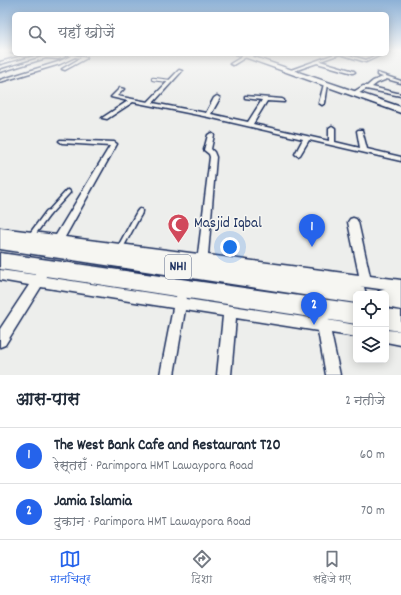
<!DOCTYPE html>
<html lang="hi">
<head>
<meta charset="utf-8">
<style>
  :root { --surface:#fff; --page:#f2f2f3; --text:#1f2937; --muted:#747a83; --line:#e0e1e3; --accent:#2563eb }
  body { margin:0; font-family:Dekko,"Playpen Sans Deva",sans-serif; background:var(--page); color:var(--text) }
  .controls { position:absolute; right:12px; bottom:12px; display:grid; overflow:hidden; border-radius:6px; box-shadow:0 2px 10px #0003 }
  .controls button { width:36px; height:36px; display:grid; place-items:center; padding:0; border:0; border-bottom:1px solid var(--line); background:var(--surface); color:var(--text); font:20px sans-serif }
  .you { position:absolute; left:230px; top:247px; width:14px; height:14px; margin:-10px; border:3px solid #fff; border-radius:50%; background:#1a73e8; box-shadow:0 0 0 6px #1a73e833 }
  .badge { display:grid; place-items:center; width:26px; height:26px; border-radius:50%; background:var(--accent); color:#fff; font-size:13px; font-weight:700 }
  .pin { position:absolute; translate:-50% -33px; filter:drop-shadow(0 1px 2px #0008) }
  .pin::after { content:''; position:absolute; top:21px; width:14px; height:12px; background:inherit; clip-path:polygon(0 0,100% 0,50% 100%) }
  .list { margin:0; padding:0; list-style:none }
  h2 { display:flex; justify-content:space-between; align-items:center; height:52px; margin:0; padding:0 16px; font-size:17px }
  h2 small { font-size:13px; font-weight:400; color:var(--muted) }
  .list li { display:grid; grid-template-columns:26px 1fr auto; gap:12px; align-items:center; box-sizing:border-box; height:56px; padding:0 16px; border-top:1px solid var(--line) }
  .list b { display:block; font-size:15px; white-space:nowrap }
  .list p { margin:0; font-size:13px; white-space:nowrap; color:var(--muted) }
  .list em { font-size:13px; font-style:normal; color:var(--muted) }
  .icon { flex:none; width:22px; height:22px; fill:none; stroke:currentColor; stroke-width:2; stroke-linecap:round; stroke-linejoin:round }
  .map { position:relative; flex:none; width:401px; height:375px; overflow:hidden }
  .search { position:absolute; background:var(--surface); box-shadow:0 2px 10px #0003; left:12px; right:12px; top:12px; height:44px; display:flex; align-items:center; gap:10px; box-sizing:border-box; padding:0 14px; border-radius:6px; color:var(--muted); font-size:15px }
  .sheet { height:164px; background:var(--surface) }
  nav { display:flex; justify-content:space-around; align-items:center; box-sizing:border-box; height:56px; border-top:1px solid var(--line); background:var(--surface); font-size:11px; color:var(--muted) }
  nav a { display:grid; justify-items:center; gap:2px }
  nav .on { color:var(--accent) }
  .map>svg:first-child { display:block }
</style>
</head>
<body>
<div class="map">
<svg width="401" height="375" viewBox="0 0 401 375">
  <rect width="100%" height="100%" fill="#edeeec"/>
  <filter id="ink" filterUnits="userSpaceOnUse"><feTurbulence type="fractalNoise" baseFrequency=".025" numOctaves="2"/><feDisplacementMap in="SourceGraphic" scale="8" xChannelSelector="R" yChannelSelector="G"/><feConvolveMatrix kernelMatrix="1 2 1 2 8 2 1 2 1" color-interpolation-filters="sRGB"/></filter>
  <g filter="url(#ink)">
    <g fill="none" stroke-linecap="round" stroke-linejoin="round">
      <defs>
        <path id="service-far2" d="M153,79L169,81"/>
        <path id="service-far1" d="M48,214L68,192
          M139,214L140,211"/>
        <path id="service" d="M31,236L48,213
          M120,248L139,213"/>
        <path id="minor" d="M387,50H389L390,51L387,52Z
          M12,51H14V53H11Z
          M30,54H36L0,64V62Z
          M70,54L87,58L65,70L62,69L81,58L75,57L60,64L0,82V80L58,62L71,56L68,55Z
          M253,54H258L249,58L246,57L233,65L230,64L245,55L248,56Z
          M335,54H345L366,60L378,54H383L366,62L340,54L320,61L354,71L355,72L353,73L317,63L291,72L288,71Z
          M64,55L65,57L58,59L46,58L0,72V70L46,56L58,57Z
          M179,70L182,71L153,103L206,113L214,98L217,96L220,98L211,114L248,122L262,100L245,98V96L282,99L284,100V102L267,101L253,124L329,141V128L332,126L335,128V142L360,148L357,131L358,130H362L367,149L401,157V161L309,140L300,155L298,156L295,154L303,139L208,117L133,102L107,119L102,118L128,101L111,97L120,88L124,89L117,96L148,102Z
          M377,73L401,81V83L387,79L377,83L372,87L401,94V96L366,89L356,95H352V93L363,86H367L373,81L383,77L377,75Z
          M326,83L328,84L325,103L322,105L319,103L324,84Z
          M211,133L214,135L211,149L214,152L216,157L208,255L359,275L348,222L350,219L353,218L356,219L358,222L370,276L401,280V292L0,236V228L56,235L110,146L62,143L59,141L60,140L114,142L117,144L65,237L198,254L210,157L209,154L204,150L208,135Z
          M0,270L36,275L41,272L45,273L46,277L176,297L177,294L181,292L185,294L187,299L317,319L318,317L322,315L326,317L328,320L356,325V337L331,333L340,375H326L318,331L236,318L231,375H217L223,316L185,310L174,375H160L173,308L41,287L5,345L0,347V329L29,285L0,280Z
          M386,330L401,331V345L386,342Z"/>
        <path id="trunk" d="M236,54H245L401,107V113Z
          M0,235L357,285L364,287L366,294H356V303L0,249Z
          M0,253L356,304V324L0,269Z
          M386,289L401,290V310L386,307V294H378L379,291Z
          M386,309L401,311V331L386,329Z"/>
      </defs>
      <!-- service-far2 casing -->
      <use href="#service-far2" stroke="#1b2f5e" stroke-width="4.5"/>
      <!-- service-far1 casing -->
      <use href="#service-far1" stroke="#1b2f5e" stroke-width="7"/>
      <!-- service casing -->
      <use href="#service" stroke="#1b2f5e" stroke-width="8"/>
      <!-- minor casing -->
      <use href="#minor" stroke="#1b2f5e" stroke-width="3"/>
      <!-- trunk casing -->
      <use href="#trunk" stroke="#1b2f5e" stroke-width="3"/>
      <!-- service-far2 -->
      <use href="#service-far2" stroke="#f6f6f2" stroke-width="2.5"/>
      <!-- service-far1 -->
      <use href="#service-far1" stroke="#f6f6f2" stroke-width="4"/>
      <!-- service -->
      <use href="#service" stroke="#f6f6f2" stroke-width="5"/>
      <!-- minor -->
      <use href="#minor" fill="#f6f6f2" fill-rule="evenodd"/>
      <!-- trunk -->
      <use href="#trunk" fill="#f6f6f2" fill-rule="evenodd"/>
    </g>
  </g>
  <!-- sky -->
  <linearGradient id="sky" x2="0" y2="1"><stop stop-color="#8db1d6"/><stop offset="0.49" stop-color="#f7f7f6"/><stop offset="1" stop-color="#f7f7f6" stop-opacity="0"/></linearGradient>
  <rect width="401" height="102" fill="url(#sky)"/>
  <!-- icons -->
  <defs>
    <symbol id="mosque-pin" viewBox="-11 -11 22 30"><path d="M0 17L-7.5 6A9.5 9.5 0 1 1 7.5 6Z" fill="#d1495b" stroke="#f6f6f2"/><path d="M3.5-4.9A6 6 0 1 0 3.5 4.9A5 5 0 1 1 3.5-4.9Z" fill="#fff"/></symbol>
  </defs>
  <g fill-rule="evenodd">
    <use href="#mosque-pin" x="166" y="212" width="25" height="34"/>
  </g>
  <g text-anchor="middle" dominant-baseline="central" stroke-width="3" stroke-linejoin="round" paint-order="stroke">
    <!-- shield labels -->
    <rect fill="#f6f6f2" stroke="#5d6b8a" stroke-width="1" x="165" y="255" width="26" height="24" rx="3"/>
    <g font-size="14" font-weight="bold" fill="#1b2f5e">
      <text x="178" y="267">NH1</text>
    </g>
    <!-- poi labels -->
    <g font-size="15" fill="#1b2f5e" stroke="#f6f6f2" text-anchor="start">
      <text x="194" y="224">Masjid Iqbal</text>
    </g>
  </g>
</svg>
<div class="controls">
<button><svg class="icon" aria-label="locate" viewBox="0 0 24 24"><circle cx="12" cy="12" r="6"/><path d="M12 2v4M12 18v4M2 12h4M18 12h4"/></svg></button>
<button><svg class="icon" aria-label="layers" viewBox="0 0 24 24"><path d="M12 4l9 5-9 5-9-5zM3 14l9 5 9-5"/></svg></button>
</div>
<div class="you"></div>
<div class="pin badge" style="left:312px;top:247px">1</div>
<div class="pin badge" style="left:314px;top:325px">2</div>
<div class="search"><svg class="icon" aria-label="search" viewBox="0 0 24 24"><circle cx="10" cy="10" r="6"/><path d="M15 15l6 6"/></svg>यहाँ खोजें</div>
</div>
<section class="sheet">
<h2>आस-पास<small>2 नतीजे</small></h2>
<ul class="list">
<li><span class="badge">1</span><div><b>The West Bank Cafe and Restaurant T20</b><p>रेस्तराँ · Parimpora HMT Lawaypora Road</p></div><em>60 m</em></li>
<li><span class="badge">2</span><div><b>Jamia Islamia</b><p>दुकान · Parimpora HMT Lawaypora Road</p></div><em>70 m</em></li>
</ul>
</section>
<nav>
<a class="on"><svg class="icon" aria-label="map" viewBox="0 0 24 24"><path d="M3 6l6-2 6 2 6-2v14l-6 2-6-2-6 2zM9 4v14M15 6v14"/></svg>मानचित्र</a>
<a><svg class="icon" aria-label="directions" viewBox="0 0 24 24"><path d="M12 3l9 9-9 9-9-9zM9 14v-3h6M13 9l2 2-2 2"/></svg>दिशा</a>
<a><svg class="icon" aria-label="saved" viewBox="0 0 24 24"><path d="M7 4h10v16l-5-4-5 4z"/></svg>सहेजे गए</a>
</nav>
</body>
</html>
